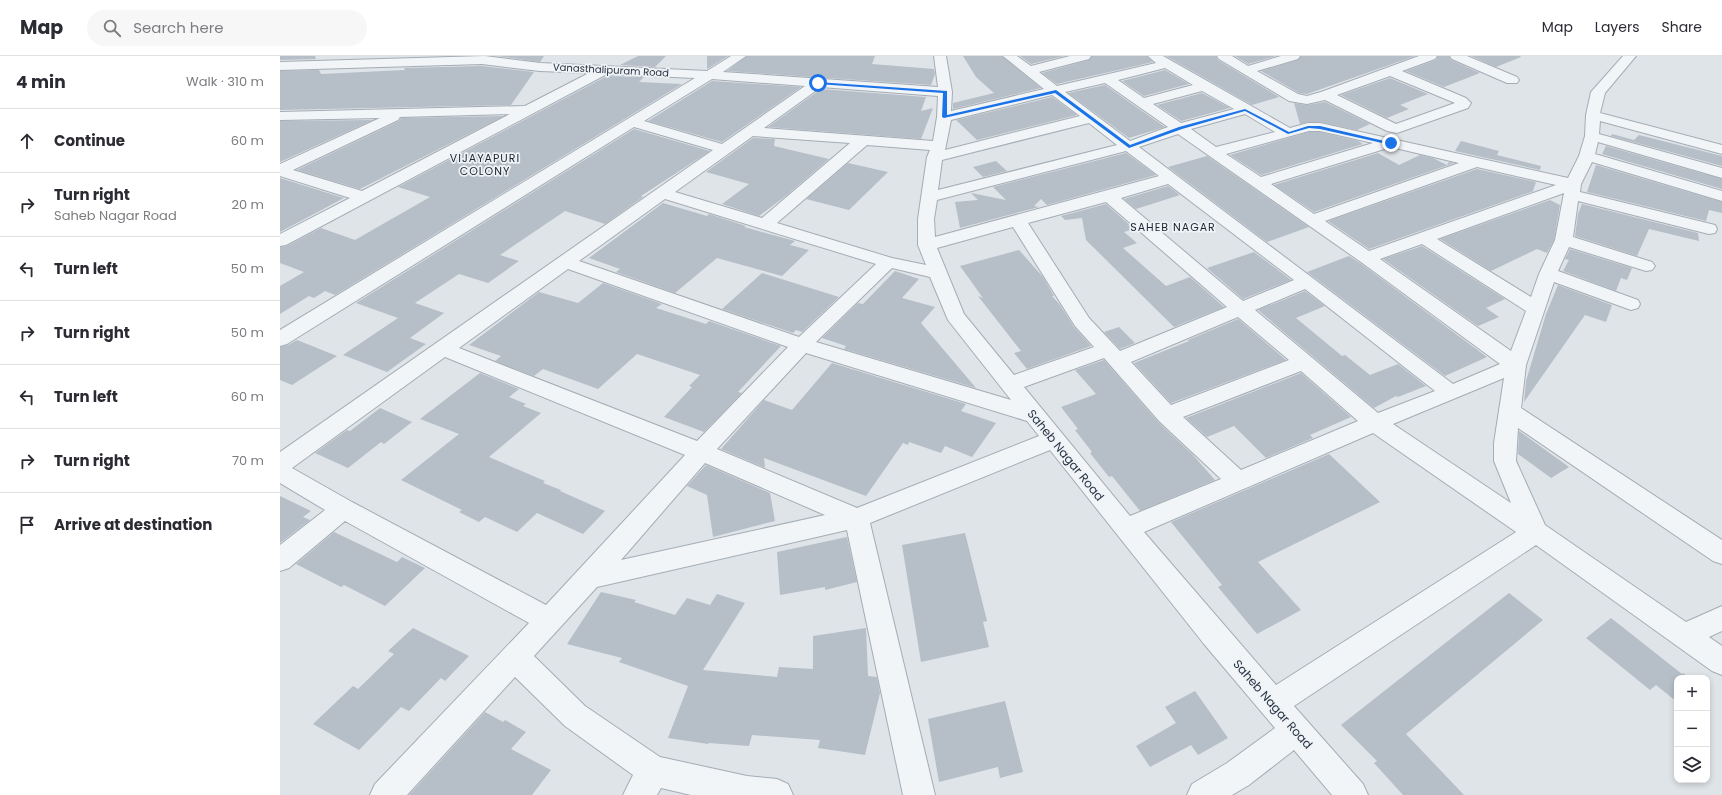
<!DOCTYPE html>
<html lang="en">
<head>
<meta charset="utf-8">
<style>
  :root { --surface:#fff; --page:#f7f7f7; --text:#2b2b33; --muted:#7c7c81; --line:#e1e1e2 }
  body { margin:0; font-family:Poppins,sans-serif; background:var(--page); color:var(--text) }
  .controls { position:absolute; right:12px; bottom:12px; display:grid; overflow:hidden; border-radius:8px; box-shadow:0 2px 6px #0003 }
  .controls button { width:36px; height:36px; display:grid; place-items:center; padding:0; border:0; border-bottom:1px solid var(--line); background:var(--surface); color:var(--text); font:20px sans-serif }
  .stop { position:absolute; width:12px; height:12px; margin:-9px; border:3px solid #1a73e8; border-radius:50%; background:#fff }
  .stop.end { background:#1a73e8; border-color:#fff; box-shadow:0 1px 4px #0008 }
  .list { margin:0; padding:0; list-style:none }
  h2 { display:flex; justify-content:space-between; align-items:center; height:52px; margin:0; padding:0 16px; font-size:17px }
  h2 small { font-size:13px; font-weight:400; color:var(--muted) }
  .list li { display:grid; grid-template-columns:26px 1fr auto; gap:12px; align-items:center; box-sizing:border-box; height:64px; padding:0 16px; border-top:1px solid var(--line) }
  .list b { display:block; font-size:15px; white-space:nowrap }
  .list p { margin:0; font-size:13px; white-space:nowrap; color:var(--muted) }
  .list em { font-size:13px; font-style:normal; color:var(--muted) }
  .icon { flex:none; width:22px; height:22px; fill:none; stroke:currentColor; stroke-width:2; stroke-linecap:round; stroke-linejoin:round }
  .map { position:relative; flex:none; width:1442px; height:739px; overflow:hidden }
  header { display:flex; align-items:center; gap:24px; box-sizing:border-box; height:56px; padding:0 20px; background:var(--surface); border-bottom:1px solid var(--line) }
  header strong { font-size:19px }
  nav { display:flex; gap:22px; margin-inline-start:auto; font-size:14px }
  .search { width:280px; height:36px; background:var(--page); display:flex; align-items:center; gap:10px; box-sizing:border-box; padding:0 14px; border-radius:22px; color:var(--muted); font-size:15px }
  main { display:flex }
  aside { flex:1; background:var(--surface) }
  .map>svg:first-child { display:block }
</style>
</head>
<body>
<header>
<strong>Map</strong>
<div class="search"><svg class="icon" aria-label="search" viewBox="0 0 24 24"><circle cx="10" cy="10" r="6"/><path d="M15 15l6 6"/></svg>Search here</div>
<nav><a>Map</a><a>Layers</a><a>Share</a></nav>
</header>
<main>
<aside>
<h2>4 min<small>Walk · 310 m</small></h2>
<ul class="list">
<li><svg class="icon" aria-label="ahead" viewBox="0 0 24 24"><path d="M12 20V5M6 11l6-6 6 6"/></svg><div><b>Continue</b></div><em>60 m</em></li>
<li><svg class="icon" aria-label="right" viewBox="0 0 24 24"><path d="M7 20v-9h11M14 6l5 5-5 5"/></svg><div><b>Turn right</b><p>Saheb Nagar Road</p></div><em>20 m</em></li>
<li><svg class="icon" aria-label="left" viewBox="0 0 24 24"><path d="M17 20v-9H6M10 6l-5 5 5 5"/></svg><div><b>Turn left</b></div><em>50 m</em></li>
<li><svg class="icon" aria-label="right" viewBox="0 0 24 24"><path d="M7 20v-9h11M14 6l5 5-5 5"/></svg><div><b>Turn right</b></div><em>50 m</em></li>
<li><svg class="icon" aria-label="left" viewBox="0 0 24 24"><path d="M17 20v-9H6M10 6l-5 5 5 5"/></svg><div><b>Turn left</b></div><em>60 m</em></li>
<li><svg class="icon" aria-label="right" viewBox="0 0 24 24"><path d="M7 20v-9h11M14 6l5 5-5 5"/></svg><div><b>Turn right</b></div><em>70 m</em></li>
<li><svg class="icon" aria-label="arrive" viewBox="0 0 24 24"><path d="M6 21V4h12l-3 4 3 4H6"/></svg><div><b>Arrive at destination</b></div></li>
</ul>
</aside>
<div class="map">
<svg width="1442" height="739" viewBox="0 0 1442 739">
  <rect width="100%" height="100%" fill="#dfe4e9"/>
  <!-- building -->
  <path fill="#b6bec7" d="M0,0H35L36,3L0,4Z
    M217,0H264L260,6Z
    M358,0H386L375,11L340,9Z
    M427,0H448L427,13Z
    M467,0H595L592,8L654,13L655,18L651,29L447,15Z
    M683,0H722L761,32L673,53V47L714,37L696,21Z
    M740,0H784L751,8Z
    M812,0H867L873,6L777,28L762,17L809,4Z
    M886,0H936L938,4L999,41L972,49Z
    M955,0H996L968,8Z
    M1021,0H1135L1027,38L1019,37L981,15L1018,4Z
    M1158,0H1169L1171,4L1200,17L1164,31L1126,15L1156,4Z
    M1191,0H1240L1241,1L1216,11Z
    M202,10L254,16L231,49L0,54V15L39,14L41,18L125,14L124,12Z
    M885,14L909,28L864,40L842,25Z
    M327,20L364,21L359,26L402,28L55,239L45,235L34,242L29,240L0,258V230L24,216L0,207V191L7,190L41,172L75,184L150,141L118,131Z
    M1110,22L1148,38L1120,49L1129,53L1107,62L1061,39Z
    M432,25L521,31L442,86L368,65Z
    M825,29L885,71L849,82L788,37Z
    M541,33L646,41L641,55L653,52L641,83L488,71Z
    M922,37L950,52L901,65L877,49Z
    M772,41L797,59L697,84L676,64Z
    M1045,46L1090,68L1077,74L1040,66H1028L1020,68L1014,47L1027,49Z
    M224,60L80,133L17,114L119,65L121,62Z
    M93,64L0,106V65Z
    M354,73L430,95L361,140L363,141L325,168L285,155L220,199L239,205L208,227L179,218L135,247L164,257L130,282L146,288L107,316L63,299L118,262L76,247Z
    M1029,76H1040L1078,85L1083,88L981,119L950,99Z
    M1332,78L1354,84L1359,79L1442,100V110L1331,80Z
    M473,82L495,83L494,90L549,103L507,139L479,160L442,148L469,128L426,116Z
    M1181,85L1219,95L1217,99L1261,110L1260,114L1175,95Z
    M1326,90L1442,123V133L1322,98Z
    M846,97L876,119L767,149L761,143L754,150L759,151L680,172L675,146L698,144L691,137L726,144L713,131Z
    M1098,97L1119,109L1140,99L1153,102L1167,109L1169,106L1174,107L1034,156L994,129Z
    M927,100L1029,171L987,186L888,111Z
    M716,105L727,115L703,121L693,111Z
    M568,107L608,116L569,154L526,143Z
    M1316,109L1442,146V157L1429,154L1426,165L1307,136Z
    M1197,113L1256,126L1253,135H1254L1089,193L1048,165Z
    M0,122L64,142L0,176Z
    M888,130L900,139L856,153L844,143Z
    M1270,144L1280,149L1274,184L1267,197L1257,193L1211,215L1160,183Z
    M383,147L427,160L429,158L466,170L464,171L515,185L510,189L529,194L502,220L437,202L395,237L336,216L340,213L309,202Z
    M826,148L854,173L844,176L857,187L843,192L886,230L910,221L944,251L894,271L809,187L806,184L802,162L785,164L781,160Z
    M1302,148L1418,177L1419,185L1369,173L1357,200L1295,180L1298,158Z
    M1142,190L1225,243L1206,252L1219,261L1198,270L1103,203Z
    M1290,193L1352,212L1347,224L1341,222L1336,235L1283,215L1289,204L1285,203Z
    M739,194L763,221L774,240H772L780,249L794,271L811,290L747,313L734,297L741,295L698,240L703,242L680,210Z
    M974,196L1011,224L963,243L927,212Z
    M1069,200L1080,207L1207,301L1165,320L1027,216Z
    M615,215L639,223L622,242L655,251L641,267L696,332L564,293L566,290L542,282L578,247L583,248Z
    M482,217L559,241L522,276L516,274L513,277L442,253Z
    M323,227L382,248L376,252L426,268L429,265L501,290L458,336L462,337L424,376L384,361L412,331L409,330L420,319L357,298L318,333L263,313L254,320L215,305L221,300L189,289L259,236L298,247Z
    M1278,229L1332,249L1326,266L1305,259L1244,346L1246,325L1266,258Z
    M1025,235L1045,250L1016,262L1062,300L1065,299L1090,319L1118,308L1146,330L1118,341L1116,340L1094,352L978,254Z
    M958,263L1006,304L891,347L854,307L909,285L908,284Z
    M839,271L855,287L840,293L824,276Z
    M17,284L57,300L12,329L0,324V291L8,289Z
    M824,304L878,366L912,398L935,424L860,455L832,420L829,421L810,397L812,396L795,374L798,373L781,351L816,338L795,314Z
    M552,307L686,348L681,355L716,367L692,401L665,390L661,397L629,386L628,389L623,387L586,440L484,402L485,412L441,393L484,344L512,354Z
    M200,317L239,333L229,341L246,348L243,350L261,357L209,401L265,425L263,427L281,434L280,435L325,455L303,478L257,457L237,476L205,461L199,466L179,456L182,454L121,424L179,378L140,363Z
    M1021,317L1071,361L1030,379L1033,382L986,402L954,370L927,381L906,362Z
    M100,352L132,366L104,388L101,386L68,412L35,397L67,374L70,375Z
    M1239,375L1289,411L1271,422L1238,398Z
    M1049,398L1100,446L978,506L1021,554L977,578L938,531L942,529L891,466Z
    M426,409L490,437L495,465L433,481L427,439L407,430Z
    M0,440L31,455L23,461L30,464L0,487Z
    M54,476L117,506L122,501L145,512L105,550L64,529L61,531L16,508Z
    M685,477L707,565L703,566L709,591L641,606L622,489Z
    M567,481L577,526L545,534V531L500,539L497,496Z
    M321,536L356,544L354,546L395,559L407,542L430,549L437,538L465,547L423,614L497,621L499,611L533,613V580L586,572L588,620L597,621L600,637L585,699L538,692L540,684L472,679L469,690L429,687L428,688L388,682L408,630L339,606L342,602L287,588Z
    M1229,537L1263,564L1126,678L1184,739H1123L1094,707L1097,705L1061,669Z
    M1331,562L1402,618L1403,617L1409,622H1397V646L1376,629L1370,634L1306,582Z
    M133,572L189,600L165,625L161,622L129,655L121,651L79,694L33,668L73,630L78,633L114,598L108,595Z
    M915,635L948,682L918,699L911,689L870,711L856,690L896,667L885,651Z
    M725,645L743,716L720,722L718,711L659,726L648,663Z
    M205,656L223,666L225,664L246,676L231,693L271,714L252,739H129Z"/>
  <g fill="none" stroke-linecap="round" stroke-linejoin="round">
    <defs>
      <path id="minor" d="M205,0L260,7L427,15L451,0H466L443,16L658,31L654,0H666L672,36L671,55L764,33L723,0H737L751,10L790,0H811L809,3L759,16L777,30L876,7L868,0H883L1010,72L1028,67H1040L1288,122L1299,100L1305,80L1306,59L1311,36L1343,0H1356L1325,37L1320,57L1442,89V98L1320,65L1319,78L1442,112V122L1318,86L1315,98L1442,135V145L1312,106L1301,128L1300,136L1435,169L1437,173L1435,177L1429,178L1298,145L1293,181L1372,206L1375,210L1372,214L1366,215L1289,191L1278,215L1358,244L1360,248L1358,252L1351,254L1274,226L1246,309L1241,352L1442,484V508L1433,505L1238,372L1236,405L1265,469L1406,566L1442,550V575L1429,581L1442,590V619L1432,615L1256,489L1014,650L1083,728L1088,739H1052L1014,694L969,729L952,739H907L912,728L947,707L995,672L924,588L770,394L590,467L655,739H623L567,474L317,531L254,600L305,650L380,701L467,720L497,723L508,728L513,739H411L381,732L377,739H343L353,719L285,670L235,621L127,739H90L95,728L249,567L65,465L9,512L0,515V489L45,454L0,427V396L433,94L354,71L7,288L0,290V274L415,22L327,18L6,189L0,190V178L70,142L0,120V108L100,62L0,64V56L245,50L309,17L260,15L202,8L0,14V6ZM885,12L913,29L864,42L838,24ZM432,23L525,30L442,88L364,65ZM825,27L888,71L850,85L785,36ZM541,31L658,40L657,61L653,85L484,72ZM922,35L954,53L901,67L873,48ZM772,39L800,60L665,94L671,64ZM230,58L82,135L13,114L118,64L120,61ZM965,58L995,76L936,91L911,73ZM809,67L837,89L658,134L662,104ZM1029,75H1040L1093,87L981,121L946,98ZM898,78L1081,206L1220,308L1173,328L859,91ZM473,80L570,87L482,162L395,136ZM587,89L650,94L647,101L638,163V189L646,209L612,202L497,167ZM1111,91L1179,107L1034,158L991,128ZM846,95L879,120L655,181L654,163L657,144ZM1197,111L1276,129L1089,195L1045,165ZM888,128L1014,224L963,245L841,142ZM1284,137L1275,184L1259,218L1251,241L1157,183ZM385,143L596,208L519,281L299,205ZM826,146L947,251L840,295L809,262L748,167ZM733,171L795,270L814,291L734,319L684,258L657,192ZM1142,188L1246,255L1231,295L1100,203ZM612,212L650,221L668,264L731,344L536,286ZM288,213L508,291L417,385L179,292ZM1025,233L1155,335L1098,357L975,254ZM958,261L1009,304L891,349L851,306ZM526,297L747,365L759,380L577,452L437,393ZM165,301L405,399L266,549L72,446L12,412ZM824,302L879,365L941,423L850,460L744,331ZM1021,315L1078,365L961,414L903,361ZM1224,322L1214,387V405L1231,447L1113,368ZM1093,377L1236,476L996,629L864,476ZM425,407L545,459L341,504Z
        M937,0H952L968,10L1001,0H1020L1018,3L977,15L1018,38L1027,40L1041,36L1139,0H1157L1155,3L1122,15L1186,42L1191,47L1188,52L1117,77L1107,75L1045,44L1027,48L1009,45L939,3ZM1110,20L1175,47L1116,68L1057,39Z
        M1170,0H1187L1237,21L1239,24L1237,27H1227L1172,3Z"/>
    </defs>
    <!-- minor casing -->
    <use href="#minor" stroke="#a4acb4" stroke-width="2"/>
    <!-- minor -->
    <use href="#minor" fill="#f2f5f7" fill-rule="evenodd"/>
  </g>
  <!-- route -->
  <path fill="#1a73e8" d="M537,26L667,35V59L776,34L850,89L899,71L965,53L1009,76L1028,70H1040L1113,87L1111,89L1040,73L1029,72L1008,78L965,55L902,73L849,92L775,37L664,62L662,61L663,37L538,28Z"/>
  <g text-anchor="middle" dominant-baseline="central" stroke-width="3.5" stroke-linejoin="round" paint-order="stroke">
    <!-- far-street labels -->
    <g font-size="10" fill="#273442" stroke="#eff3f7">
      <text transform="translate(331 14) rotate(3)">Vanasthalipuram Road</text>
    </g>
    <!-- far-neighbourhood labels -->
    <g font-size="11" letter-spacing="1" fill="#192532" stroke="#eff3f7">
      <text x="205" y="102">VIJAYAPURI<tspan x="205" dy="13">COLONY</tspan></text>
      <text x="893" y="171">SAHEB NAGAR</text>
    </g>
    <!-- street labels -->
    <g font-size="12" fill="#273442" stroke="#eff3f7">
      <text transform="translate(786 399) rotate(51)">Saheb Nagar Road</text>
      <text transform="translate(993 648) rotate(49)">Saheb Nagar Road</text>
    </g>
  </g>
</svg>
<div class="controls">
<button>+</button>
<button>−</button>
<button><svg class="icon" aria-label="layers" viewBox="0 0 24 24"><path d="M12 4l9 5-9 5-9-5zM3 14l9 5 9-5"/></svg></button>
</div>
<div class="stop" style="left:538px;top:27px"></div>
<div class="stop end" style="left:1111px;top:87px"></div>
</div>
</main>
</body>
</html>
